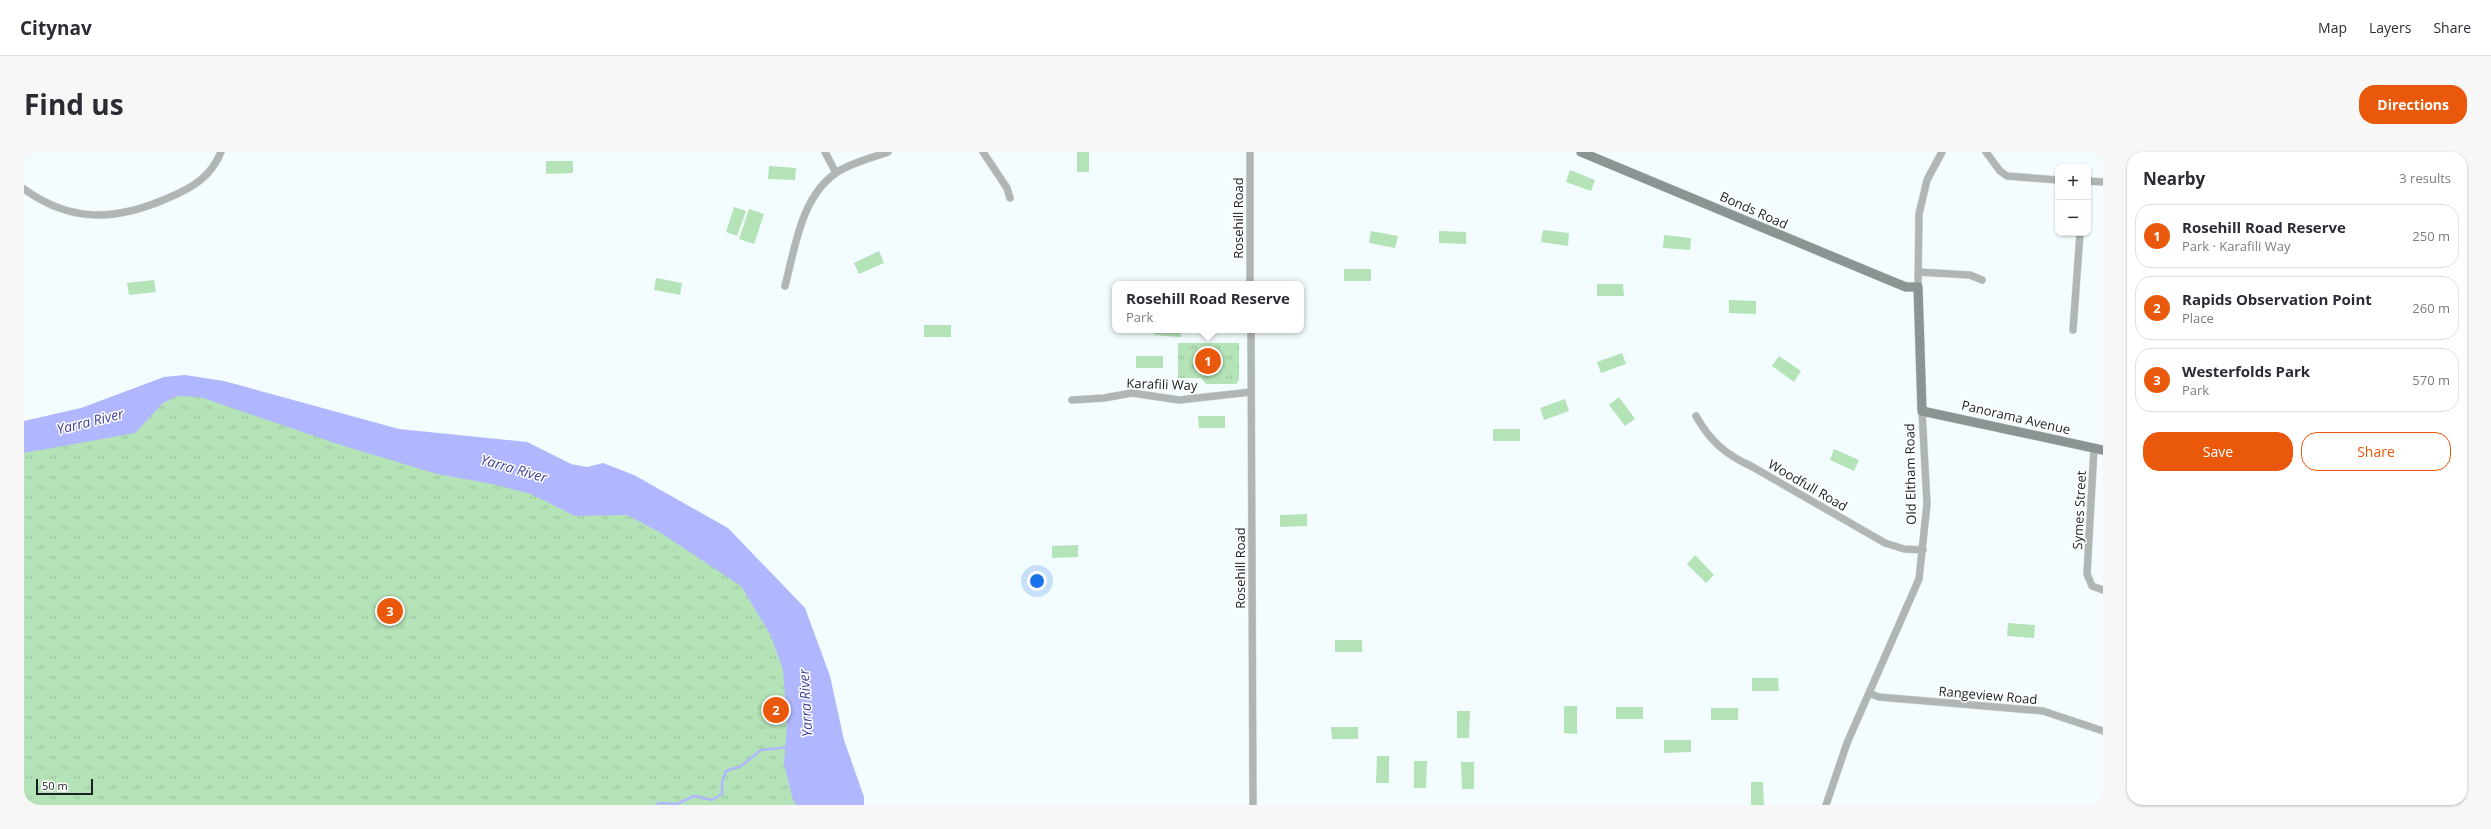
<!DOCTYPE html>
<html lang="en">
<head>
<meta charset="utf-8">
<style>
  :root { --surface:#fff; --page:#f7f7f7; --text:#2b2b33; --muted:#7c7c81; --line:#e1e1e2; --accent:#ea580c }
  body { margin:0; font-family:"Open Sans",sans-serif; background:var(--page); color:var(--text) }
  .controls { position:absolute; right:12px; top:12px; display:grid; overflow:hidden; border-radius:8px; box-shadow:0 1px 3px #0004 }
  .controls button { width:36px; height:36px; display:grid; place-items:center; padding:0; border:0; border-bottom:1px solid var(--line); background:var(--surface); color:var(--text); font:20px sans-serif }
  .scale { position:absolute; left:12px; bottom:10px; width:57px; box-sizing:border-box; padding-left:4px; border:2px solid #1a1f21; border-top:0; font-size:11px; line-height:14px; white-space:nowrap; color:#1a1f21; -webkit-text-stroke:3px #fff; paint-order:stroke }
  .you { position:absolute; left:1013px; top:429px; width:14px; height:14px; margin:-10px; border:3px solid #fff; border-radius:50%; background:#1a73e8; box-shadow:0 0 0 6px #1a73e833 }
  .badge { display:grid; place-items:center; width:26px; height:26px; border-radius:50%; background:var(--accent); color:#fff; font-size:13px; font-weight:700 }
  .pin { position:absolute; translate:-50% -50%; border:2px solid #fff; box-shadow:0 1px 4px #0006 }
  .popup { position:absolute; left:1088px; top:129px; width:192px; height:52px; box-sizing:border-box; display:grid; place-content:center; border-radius:8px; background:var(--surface); filter:drop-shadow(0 1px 3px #0005); font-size:13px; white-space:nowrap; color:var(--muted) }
  .popup b { font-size:15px; color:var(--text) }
  .popup::after { content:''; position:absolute; left:50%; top:100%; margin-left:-8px; border:8px solid transparent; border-top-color:var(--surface) }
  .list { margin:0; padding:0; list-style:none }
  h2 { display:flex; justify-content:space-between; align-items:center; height:52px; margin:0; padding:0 16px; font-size:17px }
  h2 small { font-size:13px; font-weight:400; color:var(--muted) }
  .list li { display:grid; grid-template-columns:26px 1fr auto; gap:12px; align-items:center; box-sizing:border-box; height:64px; margin:0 8px 8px; padding:0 8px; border:1px solid var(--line); border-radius:16px }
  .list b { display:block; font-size:15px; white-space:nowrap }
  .list p { margin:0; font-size:13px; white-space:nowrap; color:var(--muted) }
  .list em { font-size:13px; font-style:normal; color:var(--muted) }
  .actions { display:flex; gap:8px; padding:12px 16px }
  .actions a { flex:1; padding:9px 0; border:1px solid var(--accent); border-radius:16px; text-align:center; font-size:14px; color:var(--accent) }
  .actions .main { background:var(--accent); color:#fff }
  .map { position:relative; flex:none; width:2079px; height:653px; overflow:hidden; border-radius:16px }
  header { display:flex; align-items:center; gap:24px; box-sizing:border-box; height:56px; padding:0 20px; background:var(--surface); border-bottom:1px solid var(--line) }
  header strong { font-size:19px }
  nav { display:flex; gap:22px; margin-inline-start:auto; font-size:14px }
  .intro { display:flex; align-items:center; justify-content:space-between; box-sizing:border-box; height:96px; padding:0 24px }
  h1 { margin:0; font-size:28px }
  .button { padding:10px 18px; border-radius:16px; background:var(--accent); color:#fff; font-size:14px; font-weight:700 }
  main { display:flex; gap:24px; padding:0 24px }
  aside { flex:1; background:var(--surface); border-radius:16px; box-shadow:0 1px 3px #0004 }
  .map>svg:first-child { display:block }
</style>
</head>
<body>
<header>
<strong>Citynav</strong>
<nav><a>Map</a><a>Layers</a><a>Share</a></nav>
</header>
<div class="intro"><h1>Find us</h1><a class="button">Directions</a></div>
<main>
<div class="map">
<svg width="2079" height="653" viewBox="0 0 2079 653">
  <defs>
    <pattern id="park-tufts" width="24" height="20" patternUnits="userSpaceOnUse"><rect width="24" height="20" fill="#b4e3b8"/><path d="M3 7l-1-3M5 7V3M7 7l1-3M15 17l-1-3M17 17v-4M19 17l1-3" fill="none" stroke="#9ac29e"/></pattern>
  </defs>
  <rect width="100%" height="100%" fill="#f3fcff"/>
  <!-- park -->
  <path fill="url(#park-tufts)" d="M1154,191H1215V228L1212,232H1182L1177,226H1154Z
    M146,239L196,246L597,351L684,393L751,465L782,653H0V293Z"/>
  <!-- pitch -->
  <path fill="#b4e3b8" d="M1053,0H1065V20H1053Z
    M522,9H549V21L522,22Z
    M745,14L772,16L771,28L744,27Z
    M1546,18L1571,28L1567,39L1542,30Z
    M710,55L722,59L713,84L702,80Z
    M725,57L740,62L730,92L715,87Z
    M1519,78L1545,81L1544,94L1517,90Z
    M1347,79L1374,84L1371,96L1345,91Z
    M1415,79L1442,80V92L1415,91Z
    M1640,83L1667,86L1666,98L1639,96Z
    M855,99L860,111L835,122L830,111Z
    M1320,117H1347V129H1320Z
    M632,126L658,131L656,143L630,138Z
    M130,128L132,140L105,143L103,131Z
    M1573,132H1599L1600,144H1573Z
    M1705,148L1732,149V162L1705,161Z
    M900,173H927V185H900Z
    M1130,178H1157V185L1130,183Z
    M1598,201L1602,212L1577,221L1573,210Z
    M1112,204H1139V216H1112Z
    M1755,204L1777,219L1770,230L1748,214Z
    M1595,245L1611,267L1601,274L1585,253Z
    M1541,247L1545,259L1520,268L1516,256Z
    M1174,264H1201V276H1175Z
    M1469,277H1496V289H1469Z
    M1810,297L1835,308L1830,319L1806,308Z
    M1283,362V374L1256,375V363Z
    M1054,393V405L1028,406V394Z
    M1671,403L1690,423L1682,431L1663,412Z
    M1984,471L2011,473L2010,486L1983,484Z
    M1311,488H1338V500H1311Z
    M1728,526H1754L1755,539H1728Z
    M1540,554H1553V582L1540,581Z
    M1592,555H1619V567H1592Z
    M1687,556H1714V568H1687Z
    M1433,559H1446L1445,586H1433Z
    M1307,575H1334V587H1308Z
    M1640,588H1667V600L1640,601Z
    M1353,604H1365V631H1352Z
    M1390,609H1403L1402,636H1390Z
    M1437,610H1450V637H1438Z
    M1727,630H1739L1740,653H1727Z"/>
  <!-- water -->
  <path fill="#b0b7fe" d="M161,223L200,229L375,277L503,290L547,312L563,315L579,311L610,323L704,376L781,456L806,524L820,588L840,645V653H772L769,648L760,612L763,573L759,518L747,484L717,434L637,381L603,363L551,364L507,342L468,332L413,322L320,294L176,245L153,244L139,251L111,281L0,301V269L57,256L140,225Z"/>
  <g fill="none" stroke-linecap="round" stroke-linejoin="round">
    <!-- stream -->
    <path stroke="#b0b7fe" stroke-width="2.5" d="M633,653L635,651L653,652L670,644L688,648L698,642V630L702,619L717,614L737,598L764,595"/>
    <defs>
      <path id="street" d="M801,0L812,21
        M959,0L983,36L986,46
        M1226,0V132
        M1962,0L1976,19L1983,24L2034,28
        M2064,29L2079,30
        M0,37C47,71 92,69 144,46C168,36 187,25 197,0
        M1894,120L1946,123L1958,128
        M761,134C771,96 777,45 812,21C826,11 848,6 864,0
        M1894,135L1895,62L1903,28L1918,0
        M1227,178L1229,653
        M2049,178L2056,81
        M1048,248L1080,246L1108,241L1155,248L1227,240
        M1672,264C1686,289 1702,303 1727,314L1861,391L1880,397L1899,398
        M2070,296L2063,422L2068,434L2079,438
        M1845,541L1855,545L2019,559L2079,579
        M1802,653L1823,591L1895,427L1903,352L1898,259"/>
      <path id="secondary" d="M1557,0L1872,131L1882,135H1894L1898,259L2079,298"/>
    </defs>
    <!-- street casing -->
    <use href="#street" stroke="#d0d9db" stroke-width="8"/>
    <!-- secondary casing -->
    <use href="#secondary" stroke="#d0d9db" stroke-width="10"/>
    <!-- street -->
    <use href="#street" stroke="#afb6b4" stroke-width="7"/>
    <!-- secondary -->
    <use href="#secondary" stroke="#8a9492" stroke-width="9"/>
  </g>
  <g text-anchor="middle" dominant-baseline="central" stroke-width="3" stroke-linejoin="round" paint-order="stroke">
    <!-- street labels -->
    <g font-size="13" fill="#1a1f21" stroke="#fff">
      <text transform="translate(1730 58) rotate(24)">Bonds Road</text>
      <text transform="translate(1214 66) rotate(-90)">Rosehill Road</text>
      <text transform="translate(1138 232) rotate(2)">Karafili Way</text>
      <text transform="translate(1992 265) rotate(13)">Panorama Avenue</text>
      <text transform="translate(1886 322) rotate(-91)">Old Eltham Road</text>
      <text transform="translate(1784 333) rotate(30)">Woodfull Road</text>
      <text transform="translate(2055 358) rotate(-87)">Symes Street</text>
      <text transform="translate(1216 416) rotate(-90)">Rosehill Road</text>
      <text transform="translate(1964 543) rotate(5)">Rangeview Road</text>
    </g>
    <!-- water labels -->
    <g font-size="14" font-style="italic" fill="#454497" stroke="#fff">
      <text transform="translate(66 269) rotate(-14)">Yarra River</text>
      <text transform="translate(490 316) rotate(16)">Yarra River</text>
      <text transform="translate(781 551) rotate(-93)">Yarra River</text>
    </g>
  </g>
</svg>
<div class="controls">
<button>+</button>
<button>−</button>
</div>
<div class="scale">50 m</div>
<div class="you"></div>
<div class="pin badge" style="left:1184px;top:209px">1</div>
<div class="popup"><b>Rosehill Road Reserve</b>Park</div>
<div class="pin badge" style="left:752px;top:558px">2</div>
<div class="pin badge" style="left:366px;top:459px">3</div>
</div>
<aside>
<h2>Nearby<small>3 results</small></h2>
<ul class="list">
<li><span class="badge">1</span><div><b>Rosehill Road Reserve</b><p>Park · Karafili Way</p></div><em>250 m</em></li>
<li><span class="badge">2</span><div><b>Rapids Observation Point</b><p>Place</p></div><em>260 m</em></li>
<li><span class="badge">3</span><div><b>Westerfolds Park</b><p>Park</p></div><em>570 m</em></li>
</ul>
<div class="actions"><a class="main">Save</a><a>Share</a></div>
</aside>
</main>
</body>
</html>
